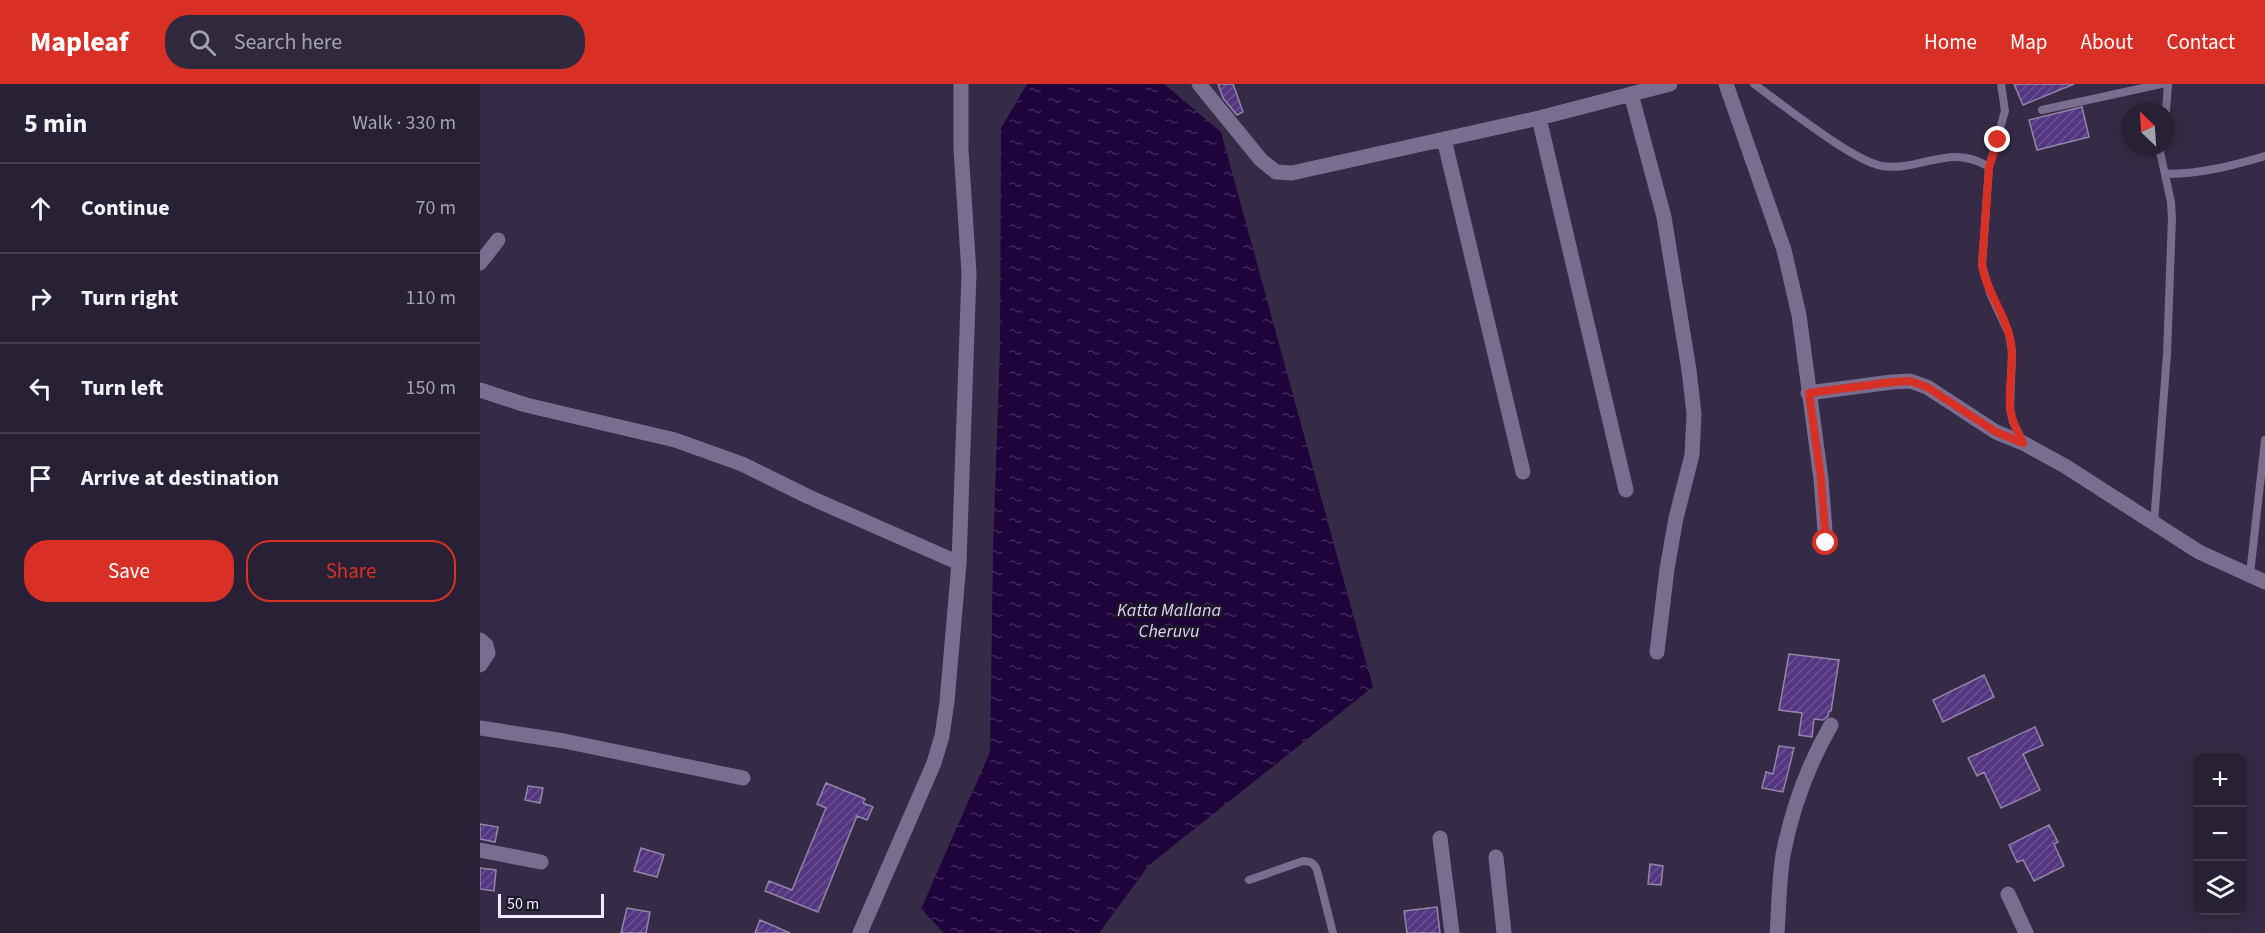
<!DOCTYPE html>
<html lang="en">
<head>
<meta charset="utf-8">
<style>
  :root { --surface:#282034; --page:#30283c; --text:#f1f3f6; --muted:#a5a3ac; --line:#443e4f; --accent:#d93025 }
  body { margin:0; font-family:"Source Sans 3",sans-serif; background:var(--page); color:var(--text) }
  .controls { position:absolute; right:18px; bottom:18px; display:grid; overflow:hidden; border-radius:12px; box-shadow:0 3px 15px #0003 }
  .controls button { width:54px; height:54px; display:grid; place-items:center; padding:0; border:0; border-bottom:2px solid var(--line); background:var(--surface); color:var(--text); font:30px sans-serif }
  .compass { position:absolute; left:1641px; top:18px; width:54px; height:54px; border-radius:50%; background:var(--surface); box-shadow:0 3px 15px #0003; rotate:335deg }
  .scale { position:absolute; left:18px; bottom:15px; width:106px; box-sizing:border-box; padding-left:6px; border:3px solid #f0ebfd; border-top:0; font-size:16px; line-height:21px; white-space:nowrap; color:#f0ebfd; -webkit-text-stroke:4px #1a1623; paint-order:stroke }
  .stop { position:absolute; width:18px; height:18px; margin:-14px; border:4px solid #d93025; border-radius:50%; background:#fff }
  .stop.end { background:#d93025; border-color:#fff; box-shadow:0 2px 6px #0008 }
  .list { margin:0; padding:0; list-style:none }
  h2 { display:flex; justify-content:space-between; align-items:center; height:78px; margin:0; padding:0 24px; font-size:26px }
  h2 small { font-size:20px; font-weight:400; color:var(--muted) }
  .list li { display:grid; grid-template-columns:39px 1fr auto; gap:18px; align-items:center; box-sizing:border-box; height:90px; padding:0 24px; border-top:2px solid var(--line) }
  .list b { display:block; font-size:22px; white-space:nowrap }
  .list em { font-size:20px; font-style:normal; color:var(--muted) }
  .actions { display:flex; gap:12px; padding:18px 24px }
  .actions a { flex:1; padding:14px 0; border:2px solid var(--accent); border-radius:24px; text-align:center; font-size:21px; color:var(--accent) }
  .actions .main { background:var(--accent); color:#fff }
  .icon { flex:none; width:33px; height:33px; fill:none; stroke:currentColor; stroke-width:2; stroke-linecap:round; stroke-linejoin:round }
  .map { position:relative; flex:none; width:1785px; height:849px; overflow:hidden }
  header { display:flex; align-items:center; gap:36px; box-sizing:border-box; height:84px; padding:0 30px; background:var(--accent); color:#fff }
  header strong { font-size:28px }
  nav { display:flex; gap:33px; margin-inline-start:auto; font-size:21px }
  .search { width:420px; height:54px; background:var(--page); display:flex; align-items:center; gap:15px; box-sizing:border-box; padding:0 21px; border-radius:24px; color:var(--muted); font-size:22px }
  main { display:flex }
  aside { flex:1; background:var(--surface) }
  .map>svg:first-child { display:block }
</style>
</head>
<body>
<header>
<strong>Mapleaf</strong>
<div class="search"><svg class="icon" aria-label="search" viewBox="0 0 24 24"><circle cx="10" cy="10" r="6"/><path d="M15 15l6 6"/></svg>Search here</div>
<nav><a>Home</a><a>Map</a><a>About</a><a>Contact</a></nav>
</header>
<main>
<aside>
<h2>5 min<small>Walk · 330 m</small></h2>
<ul class="list">
<li><svg class="icon" aria-label="ahead" viewBox="0 0 24 24"><path d="M12 20V5M6 11l6-6 6 6"/></svg><div><b>Continue</b></div><em>70 m</em></li>
<li><svg class="icon" aria-label="right" viewBox="0 0 24 24"><path d="M7 20v-9h11M14 6l5 5-5 5"/></svg><div><b>Turn right</b></div><em>110 m</em></li>
<li><svg class="icon" aria-label="left" viewBox="0 0 24 24"><path d="M17 20v-9H6M10 6l-5 5 5 5"/></svg><div><b>Turn left</b></div><em>150 m</em></li>
<li><svg class="icon" aria-label="arrive" viewBox="0 0 24 24"><path d="M6 21V4h12l-3 4 3 4H6"/></svg><div><b>Arrive at destination</b></div></li>
</ul>
<div class="actions"><a class="main">Save</a><a>Share</a></div>
</aside>
<div class="map">
<svg width="1785" height="849" viewBox="0 0 1785 849">
  <defs>
    <pattern id="water-ripples" width="26" height="14" patternUnits="userSpaceOnUse" patternTransform="scale(1.5)"><rect width="26" height="14" fill="#1f043c"/><path d="M2 4q2-2 4 0t4 0M15 11q2-2 4 0t4 0" fill="none" stroke="#402959"/></pattern>
    <pattern id="building-hatch" width="6" height="6" patternUnits="userSpaceOnUse" patternTransform="scale(1.5)"><rect width="6" height="6" fill="#533580"/><path d="M-1 1l2-2M0 6l6-6M5 7l2-2" fill="none" stroke="#6c5293"/></pattern>
  </defs>
  <rect width="100%" height="100%" fill="#352b46"/>
  <!-- water -->
  <path fill="url(#water-ripples)" d="M547,0H684L741,48L893,603L669,781L619,849H464L441,825L510,668L513,466L520,262L521,44Z"/>
  <!-- building -->
  <path fill="url(#building-hatch)" stroke="#9186a7" stroke-width="1.5" d="M738,0H753L763,28L757,31L743,14Z
    M1534,0H1594L1543,21Z
    M1602,23L1609,53L1557,66L1549,36Z
    M1309,570L1359,576L1351,627H1349L1348,632L1343,636L1334,635L1332,653L1319,651L1322,629L1299,626Z
    M1504,591L1514,613L1463,638L1453,616Z
    M1555,643L1563,661L1543,670L1560,706L1521,724L1504,688L1497,692L1488,674Z
    M1299,662L1314,664L1303,708L1282,704L1286,688L1293,690Z
    M346,699L385,715L383,719L393,723L387,736L377,732L338,828L285,807L289,797L312,806L346,724L337,720Z
    M48,702L63,704L60,719L45,716Z
    M0,740L18,743L15,758L0,755Z
    M1569,741L1578,758L1574,760L1584,782L1554,797L1543,776L1537,778L1529,761Z
    M161,764L184,771L177,793L154,787Z
    M1170,780L1183,782L1181,801L1168,800Z
    M0,784L16,786L14,807L0,805Z
    M957,823L960,849H927L924,827Z
    M147,824L170,828L166,849H141Z
    M280,836L310,849H275Z"/>
  <g fill="none" stroke-linecap="round" stroke-linejoin="round">
    <!-- service -->
    <path stroke="#796d90" stroke-width="8" d="M1274,0C1302,20 1371,76 1402,82C1441,88 1470,58 1509,83
      M1521,0L1525,27L1509,83L1502,181L1510,209L1529,250L1532,268L1530,325L1533,338L1542,356
      M1562,26L1681,0
      M1686,27L1688,0
      M1685,90C1720,90 1751,82 1785,72
      M1674,439L1687,270L1692,134L1691,118L1679,63
      M1770,490L1785,356
      M769,796L823,777C831,777 834,779 837,786L853,849"/>
    <!-- minor -->
    <path stroke="#796d90" stroke-width="15" d="M719,0L781,76L796,88L812,89L1059,34L1190,0
      M1246,0L1304,166L1319,231L1341,395L1346,459
      M1151,10L1184,133L1209,286L1214,330L1212,371L1196,434L1187,485L1177,568
      M1059,34L1146,406
      M964,55L1043,388
      M0,179L18,156
      M0,306L46,321L195,356L262,380L329,413L479,479
      M1328,309L1412,298L1430,297L1447,303L1516,348L1543,359L1585,382L1719,468L1785,498
      M0,556L6,561L8,569L0,581
      M0,644L84,657L263,694
      M960,754L972,849
      M0,766L61,778
      M1016,773L1024,849
      M1528,810L1546,849
      M380,849L454,679L462,652L467,618L479,479L489,189L481,65V0
      M1297,849C1299,823 1299,796 1303,771C1312,724 1328,681 1351,641"/>
  </g>
  <g fill="none" stroke-linecap="round" stroke-linejoin="round">
    <!-- route -->
    <path stroke="#d93025" stroke-width="8" d="M1346,459L1341,395L1329,309L1412,298L1430,297L1447,303L1516,348L1543,359C1538,348 1531,336 1530,324C1528,299 1536,274 1529,250C1522,225 1506,206 1502,181L1509,83L1518,56"/>
  </g>
  <g text-anchor="middle" dominant-baseline="central" stroke-width="5" stroke-linejoin="round" paint-order="stroke">
    <!-- water labels -->
    <g font-size="18" font-style="italic" fill="#dfd1fd" stroke="#1a1623">
      <text x="689" y="526">Katta Mallana<tspan x="689" dy="21">Cheruvu</tspan></text>
    </g>
  </g>
</svg>
<div class="controls">
<button>+</button>
<button>−</button>
<button><svg class="icon" aria-label="layers" viewBox="0 0 24 24"><path d="M12 4l9 5-9 5-9-5zM3 14l9 5 9-5"/></svg></button>
</div>
<svg class="compass" viewBox="-18 -18 36 36"><path d="M0-13l5 13h-10z" fill="#e53935"/><path d="M0 13l5-13h-10z" fill="#a5a3ac"/></svg>
<div class="scale">50 m</div>
<div class="stop" style="left:1346px;top:459px"></div>
<div class="stop end" style="left:1518px;top:56px"></div>
</div>
</main>
</body>
</html>
